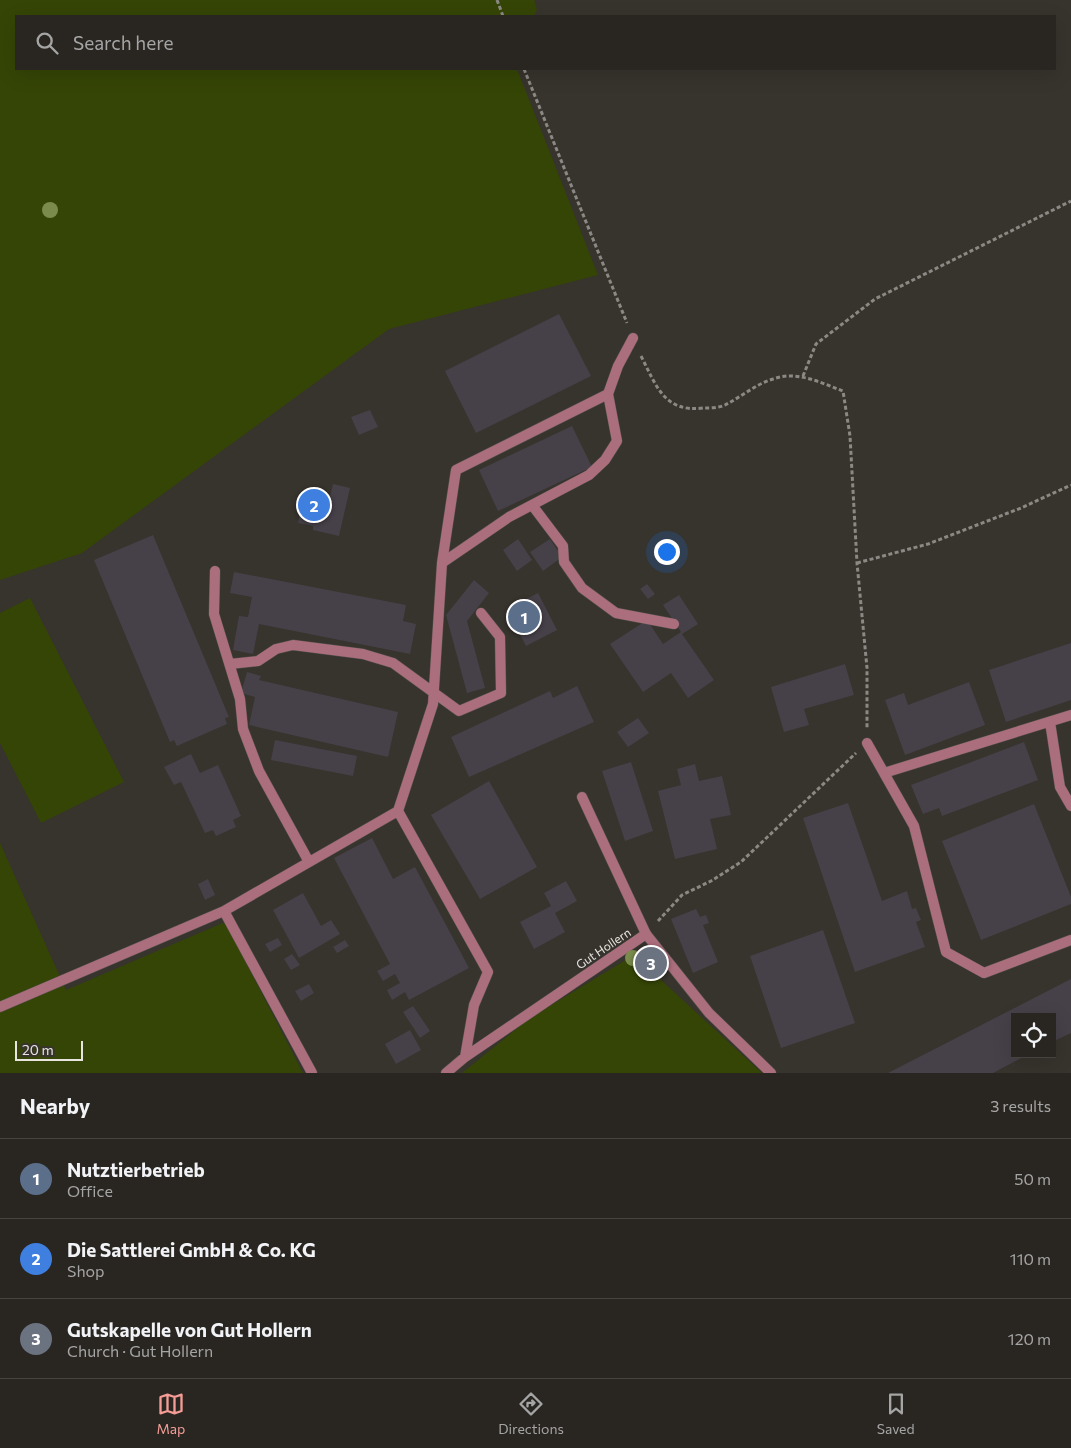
<!DOCTYPE html>
<html lang="en">
<head>
<meta charset="utf-8">
<style>
  :root { --surface:#292622; --page:#35322f; --text:#f1f3f6; --muted:#a5a5a5; --line:#454340; --accent:#f59c96 }
  body { margin:0; font-family:Commissioner,sans-serif; background:var(--page); color:var(--text) }
  .controls { position:absolute; right:15px; bottom:15px; display:grid; overflow:hidden; border-radius:0px; box-shadow:0 5px 20px #0002 }
  .controls button { width:45px; height:45px; display:grid; place-items:center; padding:0; border:0; border-bottom:1px solid var(--line); background:var(--surface); color:var(--text); font:25px sans-serif }
  .scale { position:absolute; left:15px; bottom:12px; width:68px; box-sizing:border-box; padding-left:5px; border:2px solid #e8e5e1; border-top:0; font-size:14px; line-height:18px; white-space:nowrap; color:#e8e5e1; -webkit-text-stroke:4px #37332d; paint-order:stroke }
  .you { position:absolute; left:666px; top:551px; width:18px; height:18px; margin:-12px; border:4px solid #fff; border-radius:50%; background:#1a73e8; box-shadow:0 0 0 8px #1a73e833 }
  .badge { display:grid; place-items:center; width:32px; height:32px; border-radius:50%; background:var(--accent); color:#fff; font-size:16px; font-weight:700 }
  .pin { position:absolute; translate:-50% -50%; border:2px solid #fff; box-shadow:0 1px 5px #0006 }
  .list { margin:0; padding:0; list-style:none }
  h2 { display:flex; justify-content:space-between; align-items:center; height:65px; margin:0; padding:0 20px; font-size:21px }
  h2 small { font-size:16px; font-weight:400; color:var(--muted) }
  .list li { display:grid; grid-template-columns:32px 1fr auto; gap:15px; align-items:center; box-sizing:border-box; height:80px; padding:0 20px; border-top:1px solid var(--line) }
  .list b { display:block; font-size:19px; white-space:nowrap }
  .list p { margin:0; font-size:16px; white-space:nowrap; color:var(--muted) }
  .list em { font-size:16px; font-style:normal; color:var(--muted) }
  .icon { flex:none; width:28px; height:28px; fill:none; stroke:currentColor; stroke-width:2; stroke-linecap:round; stroke-linejoin:round }
  .map { position:relative; flex:none; width:1071px; height:1073px; overflow:hidden }
  .search { position:absolute; background:var(--surface); box-shadow:0 5px 20px #0002; left:15px; right:15px; top:15px; height:55px; display:flex; align-items:center; gap:12px; box-sizing:border-box; padding:0 18px; border-radius:0px; color:var(--muted); font-size:19px }
  .sheet { height:305px; background:var(--surface) }
  nav { display:flex; justify-content:space-around; align-items:center; box-sizing:border-box; height:70px; border-top:1px solid var(--line); background:var(--surface); font-size:14px; color:var(--muted) }
  nav a { display:grid; justify-items:center; gap:2px }
  nav .on { color:var(--accent) }
  .map>svg:first-child { display:block }
</style>
</head>
<body>
<div class="map">
<svg width="1071" height="1073" viewBox="0 0 1071 1073">
  <rect width="100%" height="100%" fill="#37332d"/>
  <!-- green -->
  <path fill="#354506" d="M0,0H534L537,10L534,16H16V69H517L598,275L389,329L82,553L0,580Z
    M30,598L124,782L41,823L0,743V613Z
    M0,843L66,990L225,922L303,1073H0Z
    M634,955L762,1073H462L530,1018Z"/>
  <!-- building -->
  <path fill="#464148" d="M559,314L591,376L476,433L445,371Z
    M370,410L378,427L359,435L351,417Z
    M572,426L592,467L498,511L479,470Z
    M333,484L350,488L339,536L313,530V526L298,523L304,494L318,497L319,493L330,496Z
    M153,535L229,717L225,718L227,724L177,746L174,740L170,742L94,560Z
    M518,539L532,560L517,571L503,550Z
    M550,539L562,557L543,571L530,552Z
    M234,572L406,605L403,621L416,624L410,654L259,624L253,654L233,650L239,616L248,617L252,597L230,593Z
    M474,580L489,593L467,621L485,688L467,693L446,615Z
    M647,584L655,594L648,599L640,589Z
    M538,593L557,630L526,646L507,609Z
    M679,595L698,624L682,634L714,680L688,698L671,673L643,692L610,644L647,620L663,644L681,632L663,605Z
    M1071,643V700L1006,722L989,670Z
    M845,664L854,695L804,709L809,725L784,732L771,687Z
    M247,672L261,676L259,680L398,712L388,757L249,725L255,697L241,693Z
    M969,682L985,725L905,755L885,700L904,693L908,705Z
    M577,686L594,722L469,777L451,737L550,691L553,698Z
    M638,718L649,733L628,747L617,732Z
    M275,740L357,756L353,776L271,760Z
    M1024,742L1038,780L942,816L939,808L923,814L911,785Z
    M191,754L200,773L218,765L241,816L233,820L236,827L216,836L213,830L205,833L181,782L174,785L164,767Z
    M631,762L653,831L625,841L602,771Z
    M695,764L699,781L722,776L731,815L710,819L717,849L675,859L658,791L681,785L677,769Z
    M489,781L537,867L480,899L431,815Z
    M848,803L882,901L907,891L912,909L916,908L921,920L916,922L925,947L855,972L803,818Z
    M1034,804L1071,897V904L981,940L942,841Z
    M372,838L393,879L415,867L469,968L409,1000L405,992L392,1000L387,990L400,983L395,974L383,981L377,971L390,964L334,858Z
    M208,879L215,895L205,900L198,884Z
    M566,881L577,901L555,913L565,932L534,949L520,922L551,906L544,893Z
    M303,893L321,926L331,920L340,934L299,958L273,910Z
    M696,909L700,917L706,915L709,923L703,925L718,962L693,973L671,919Z
    M823,930L855,1023L781,1048L750,956Z
    M278,938L282,945L270,952L265,944Z
    M345,940L349,946L337,953L333,947Z
    M653,951L664,971L658,978L649,974L640,960Z
    M292,954L300,965L291,970L284,959Z
    M1071,979V1033L1052,1042V1017H1015V1054H1029L993,1073H888Z
    M309,984L314,993L301,1001L295,991Z
    M413,1006L430,1031L420,1038L403,1012Z
    M410,1030L421,1050L396,1064L385,1044Z"/>
  <g fill="none" stroke-linecap="round" stroke-linejoin="round">
    <defs>
      <path id="service" d="M532,505L563,546L564,562L582,588L616,613L674,624
        M442,563L509,517L589,475L605,460L617,441L608,394
        M215,571L214,614L240,699L243,729L259,771L309,862
        M230,664L258,661L276,649L293,645L363,654L393,663L459,711L501,693L500,637L481,613
        M1050,722L1060,787L1071,806
        M867,743L914,826L946,952L984,973L1071,940
        M884,773L1071,715
        M224,911L398,811
        M0,1007L224,911L312,1073
        M465,1057L474,1005L488,972L398,811L433,704L442,563L456,470L608,394L618,366L633,338
        M446,1073L465,1057L646,934L582,797"/>
      <path id="minor" d="M646,934L709,1013L771,1073"/>
    </defs>
    <!-- service casing -->
    <use href="#service" stroke="#534f4a" stroke-width="11"/>
    <!-- minor casing -->
    <use href="#minor" stroke="#534f4a" stroke-width="11"/>
    <!-- path -->
    <path stroke="#8c8984" stroke-width="3" stroke-dasharray="4 2.5" stroke-linecap="butt" d="M497,0L503,16
      M524,69L627,323
      M641,356C656,385 664,413 703,408C710,408 719,408 725,405C741,397 756,384 773,379C797,370 821,383 843,391L850,436L857,563L867,668V729
      M803,376L816,344L875,299L1071,201
      M857,563L928,544L1021,508L1071,485
      M658,921L682,895L711,881L741,862L856,753"/>
    <!-- service -->
    <use href="#service" stroke="#ab6e7d" stroke-width="10"/>
    <!-- minor -->
    <use href="#minor" stroke="#ab6e7d" stroke-width="10"/>
  </g>
  <!-- trees -->
  <g fill="#7a8b4b">
    <circle cx="50" cy="210" r="8"/>
    <circle cx="633" cy="958" r="8"/>
  </g>
  <g text-anchor="middle" dominant-baseline="central" stroke-width="4" stroke-linejoin="round" paint-order="stroke">
    <!-- street labels -->
    <g font-size="12" fill="#e8e5e1" stroke="#37332d">
      <text transform="translate(603 948) rotate(-34)">Gut Hollern</text>
    </g>
  </g>
</svg>
<div class="controls">
<button><svg class="icon" aria-label="locate" viewBox="0 0 24 24"><circle cx="12" cy="12" r="6"/><path d="M12 2v4M12 18v4M2 12h4M18 12h4"/></svg></button>
</div>
<div class="scale">20 m</div>
<div class="you"></div>
<div class="pin badge" style="left:524px;top:617px;background:#5c6f8a">1</div>
<div class="pin badge" style="left:314px;top:505px;background:#3f7fe0">2</div>
<div class="pin badge" style="left:651px;top:963px;background:#6b7280">3</div>
<div class="search"><svg class="icon" aria-label="search" viewBox="0 0 24 24"><circle cx="10" cy="10" r="6"/><path d="M15 15l6 6"/></svg>Search here</div>
</div>
<section class="sheet">
<h2>Nearby<small>3 results</small></h2>
<ul class="list">
<li><span class="badge" style="background:#5c6f8a">1</span><div><b>Nutztierbetrieb</b><p>Office</p></div><em>50 m</em></li>
<li><span class="badge" style="background:#3f7fe0">2</span><div><b>Die Sattlerei GmbH &amp; Co. KG</b><p>Shop</p></div><em>110 m</em></li>
<li><span class="badge" style="background:#6b7280">3</span><div><b>Gutskapelle von Gut Hollern</b><p>Church · Gut Hollern</p></div><em>120 m</em></li>
</ul>
</section>
<nav>
<a class="on"><svg class="icon" aria-label="map" viewBox="0 0 24 24"><path d="M3 6l6-2 6 2 6-2v14l-6 2-6-2-6 2zM9 4v14M15 6v14"/></svg>Map</a>
<a><svg class="icon" aria-label="directions" viewBox="0 0 24 24"><path d="M12 3l9 9-9 9-9-9zM9 14v-3h6M13 9l2 2-2 2"/></svg>Directions</a>
<a><svg class="icon" aria-label="saved" viewBox="0 0 24 24"><path d="M7 4h10v16l-5-4-5 4z"/></svg>Saved</a>
</nav>
</body>
</html>
